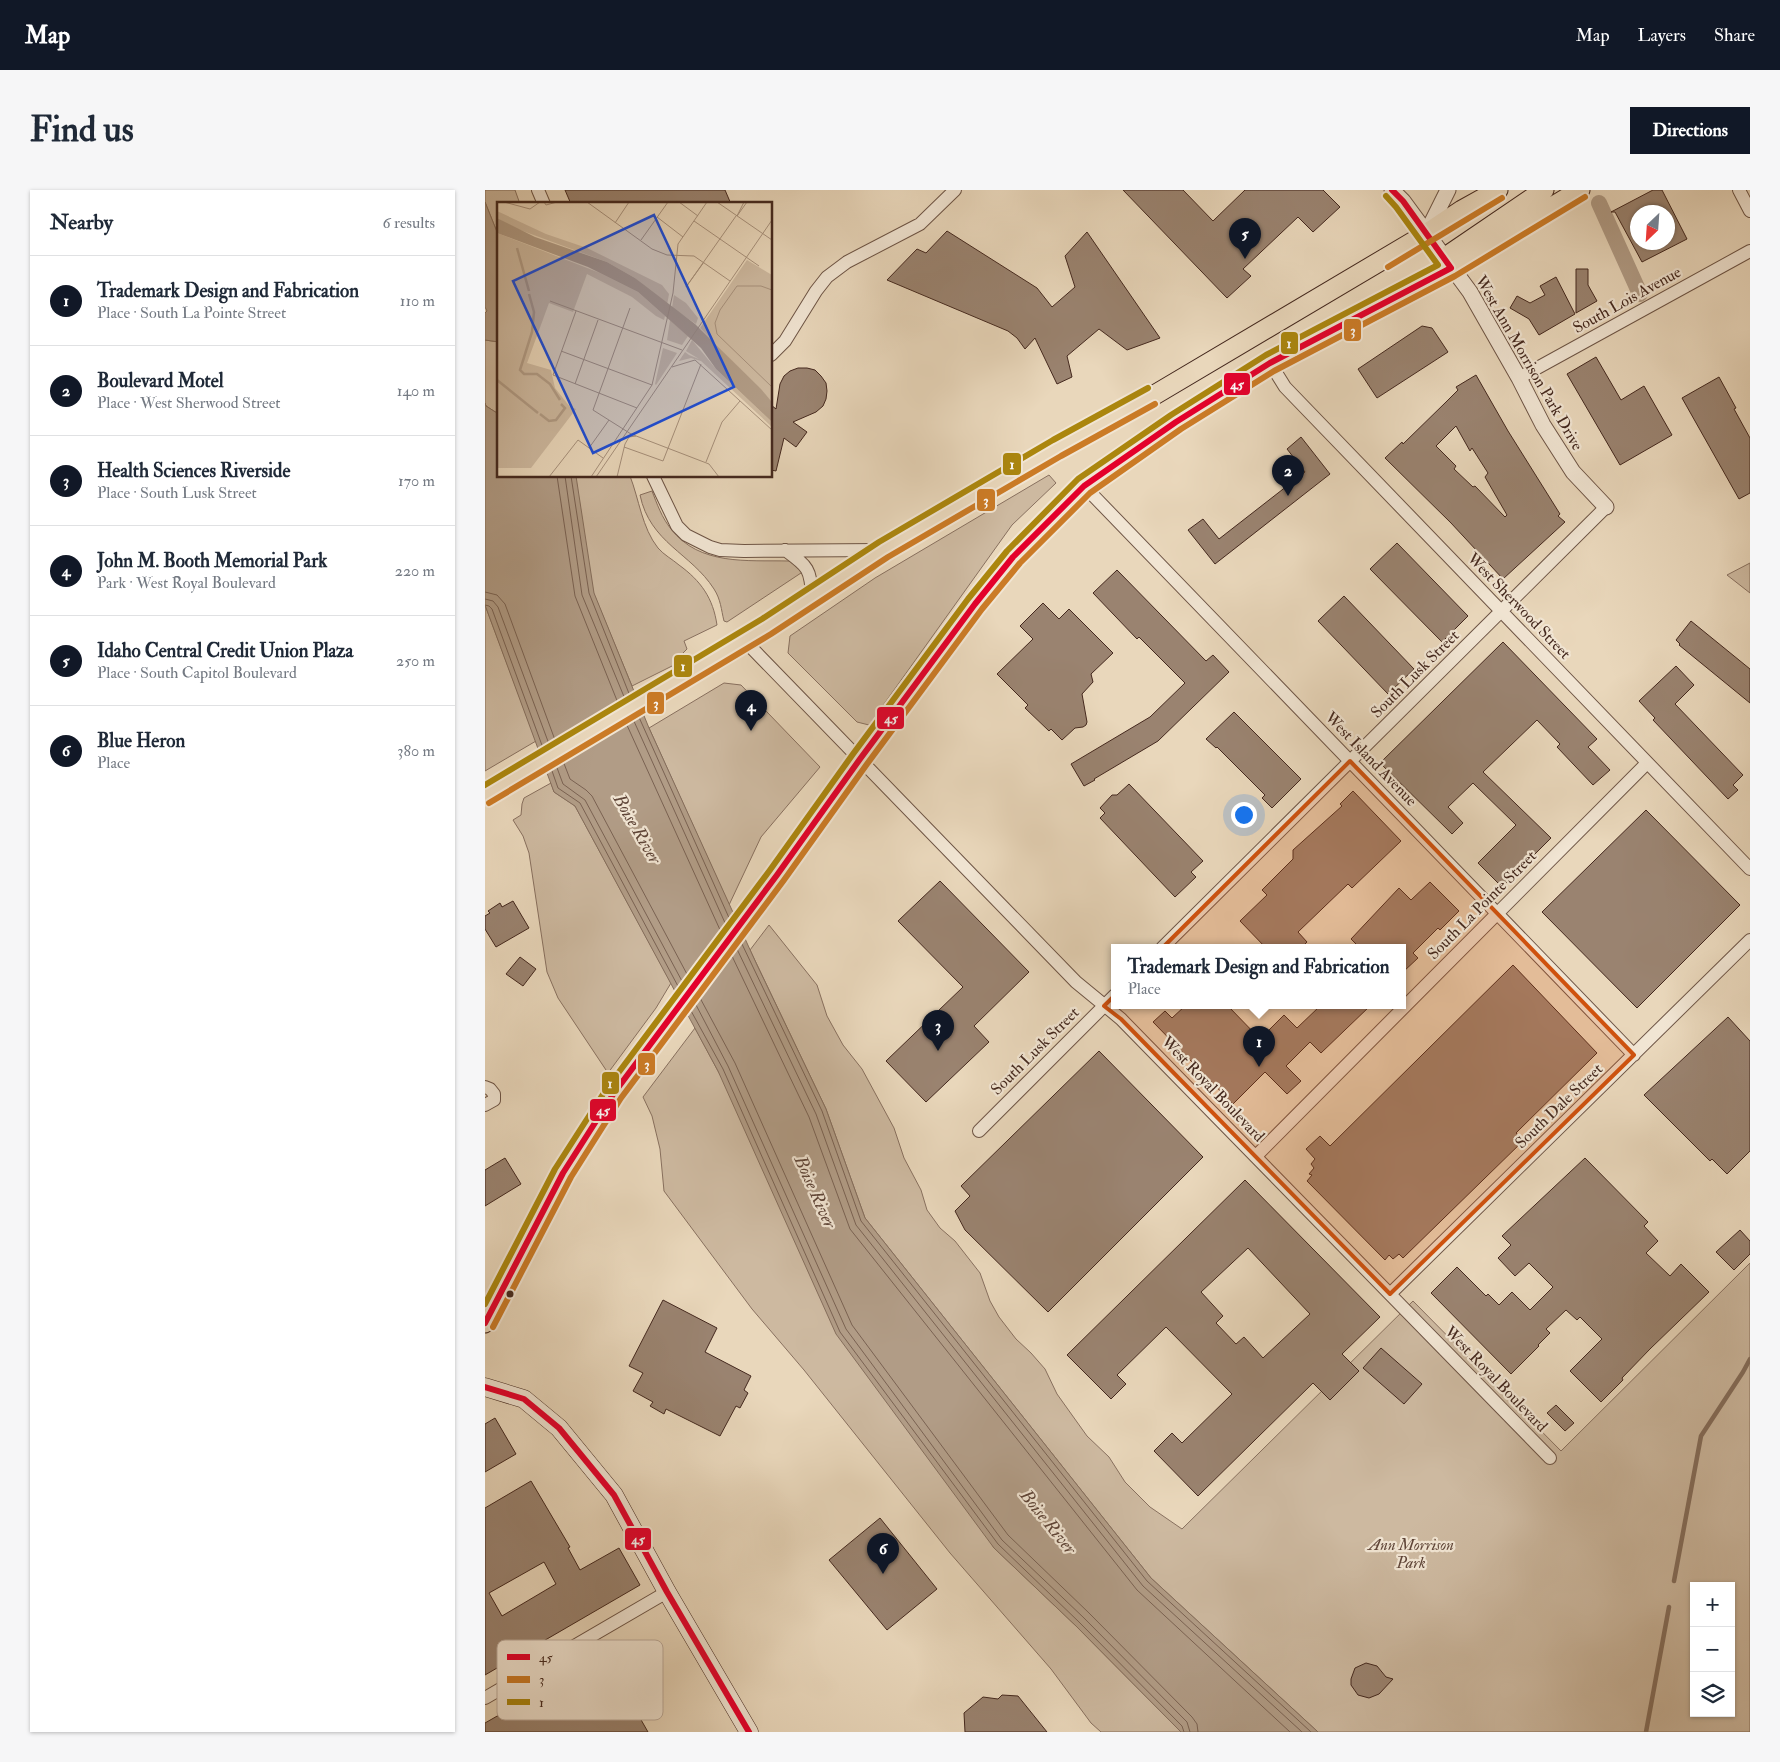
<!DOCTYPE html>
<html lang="en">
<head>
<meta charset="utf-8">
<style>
  :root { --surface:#fff; --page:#f6f6f7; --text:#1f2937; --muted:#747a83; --line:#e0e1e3; --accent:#111827 }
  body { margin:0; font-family:"IM FELL Double Pica",serif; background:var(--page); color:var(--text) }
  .controls { position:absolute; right:15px; bottom:15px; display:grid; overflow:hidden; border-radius:0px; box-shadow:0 1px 4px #0004 }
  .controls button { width:45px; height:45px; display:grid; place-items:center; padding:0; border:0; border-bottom:1px solid var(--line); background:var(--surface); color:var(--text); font:25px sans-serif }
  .compass { position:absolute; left:1145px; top:15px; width:45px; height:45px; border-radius:50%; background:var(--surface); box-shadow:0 1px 4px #0004; rotate:205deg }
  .you { position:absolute; left:758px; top:624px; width:18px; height:18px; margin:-12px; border:4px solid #fff; border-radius:50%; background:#1a73e8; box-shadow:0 0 0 8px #1a73e833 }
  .badge { display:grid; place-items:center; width:32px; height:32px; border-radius:50%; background:var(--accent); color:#fff; font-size:16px; font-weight:700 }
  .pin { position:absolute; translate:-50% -41px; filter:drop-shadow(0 1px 2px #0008) }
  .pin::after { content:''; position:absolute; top:26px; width:18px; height:15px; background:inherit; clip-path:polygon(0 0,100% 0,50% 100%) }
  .popup { position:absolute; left:626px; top:754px; width:295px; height:65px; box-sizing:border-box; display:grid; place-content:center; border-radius:0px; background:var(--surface); filter:drop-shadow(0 1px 4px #0005); font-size:16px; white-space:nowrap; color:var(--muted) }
  .popup b { font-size:19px; color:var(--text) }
  .popup::after { content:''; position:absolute; left:50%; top:100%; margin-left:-10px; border:10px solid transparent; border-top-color:var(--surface) }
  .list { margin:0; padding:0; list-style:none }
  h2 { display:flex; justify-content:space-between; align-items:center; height:65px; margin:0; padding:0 20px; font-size:21px }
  h2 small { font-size:16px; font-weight:400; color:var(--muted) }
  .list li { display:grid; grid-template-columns:32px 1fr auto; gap:15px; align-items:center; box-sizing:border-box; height:90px; padding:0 20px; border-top:1px solid var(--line) }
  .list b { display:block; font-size:19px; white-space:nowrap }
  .list p { margin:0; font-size:16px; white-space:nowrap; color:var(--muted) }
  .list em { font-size:16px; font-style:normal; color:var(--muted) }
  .icon { flex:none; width:28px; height:28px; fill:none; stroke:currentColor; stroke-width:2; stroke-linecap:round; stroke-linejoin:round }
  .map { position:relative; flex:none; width:1265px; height:1542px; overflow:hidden; border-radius:0px }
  header { display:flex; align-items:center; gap:30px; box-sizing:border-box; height:70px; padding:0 25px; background:var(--accent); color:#fff }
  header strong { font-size:24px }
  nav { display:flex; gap:28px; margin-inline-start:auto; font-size:18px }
  .intro { display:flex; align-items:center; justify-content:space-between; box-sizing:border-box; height:120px; padding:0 30px }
  h1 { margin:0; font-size:35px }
  .button { padding:12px 22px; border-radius:0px; background:var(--accent); color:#fff; font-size:18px; font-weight:700 }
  main { display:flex; gap:30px; padding:0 30px }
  aside { flex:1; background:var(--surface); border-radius:0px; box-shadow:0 1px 4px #0004 }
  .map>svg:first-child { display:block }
</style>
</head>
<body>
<header>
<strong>Map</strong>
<nav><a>Map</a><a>Layers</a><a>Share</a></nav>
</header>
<div class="intro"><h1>Find us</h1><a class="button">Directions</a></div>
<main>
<aside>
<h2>Nearby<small>6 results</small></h2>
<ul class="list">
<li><span class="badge">1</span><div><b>Trademark Design and Fabrication</b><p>Place · South La Pointe Street</p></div><em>110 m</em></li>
<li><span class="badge">2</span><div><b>Boulevard Motel</b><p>Place · West Sherwood Street</p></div><em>140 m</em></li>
<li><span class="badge">3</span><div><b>Health Sciences Riverside</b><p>Place · South Lusk Street</p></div><em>170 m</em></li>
<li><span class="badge">4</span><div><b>John M. Booth Memorial Park</b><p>Park · West Royal Boulevard</p></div><em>220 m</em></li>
<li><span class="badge">5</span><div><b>Idaho Central Credit Union Plaza</b><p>Place · South Capitol Boulevard</p></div><em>250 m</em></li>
<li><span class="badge">6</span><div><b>Blue Heron</b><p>Place</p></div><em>380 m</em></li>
</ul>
</aside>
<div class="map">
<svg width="1265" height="1542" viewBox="0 0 1265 1542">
  <rect width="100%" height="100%" fill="#e9d7bb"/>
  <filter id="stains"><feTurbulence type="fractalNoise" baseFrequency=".004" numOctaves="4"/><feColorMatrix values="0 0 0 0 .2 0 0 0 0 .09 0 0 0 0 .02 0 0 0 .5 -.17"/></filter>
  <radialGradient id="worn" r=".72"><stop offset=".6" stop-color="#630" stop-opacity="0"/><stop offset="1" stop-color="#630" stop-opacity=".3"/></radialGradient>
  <!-- green -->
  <path fill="#cdb9a0" stroke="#88705f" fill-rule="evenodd" d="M0,0H30L35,14H14V47L0,12Z
    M0,150L14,152V222L12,223L1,216L0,213Z
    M564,285L571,293L527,335L384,535L372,532L303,463L305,446L390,388Z
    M89,286H145C154,309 157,338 173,358C179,365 187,369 194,375C216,391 228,408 232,435L199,451L202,459L196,465L199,470L147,496L108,402Z
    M167,301C172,314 177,328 186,339C215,376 262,370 304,371H308L319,381L242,432L239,431C236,419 236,410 229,399C206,363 165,353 155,305Z
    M1265,373V403L1242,385Z
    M0,415L51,551L0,581Z
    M239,493L256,495L335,577L276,647L244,715L164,538Z
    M66,593L69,602L90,616L186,793L171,818L123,883L73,808L62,782L44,663L38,646L28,630L36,625L37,614L39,608Z
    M284,735L332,795L342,826L358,855L377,879L409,938L419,968L436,1000L442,1020L455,1038L470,1051L495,1083L505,1111L514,1127L531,1149L546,1163L560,1179L572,1204L602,1246L624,1267L640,1292L665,1317L697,1339L928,1111L1076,1261L1265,1073V1542H833L666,1388L380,1028L341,919L265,760ZM1209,1396H1246V1523H1209Z
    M210,838L233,881L509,1358L591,1436L696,1542H616L606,1533L566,1479L465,1363L319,1180L267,1119L179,1001L175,959L167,926L158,907Z"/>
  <!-- water -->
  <path fill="#b19c86" stroke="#856e5c" d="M0,12L14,47V152L0,150V123L2,121L0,117Z
    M0,213L1,216L12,223L14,222V286H91L109,403L164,538L272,775L341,919L380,1028L666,1388L833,1542H696L591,1436L509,1358L351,1144L233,881L90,616L69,602L0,415Z"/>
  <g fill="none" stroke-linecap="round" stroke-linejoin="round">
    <!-- shore -->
    <path stroke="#7a6252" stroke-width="1" d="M72,286L90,406L133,513
      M80,286L97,405L140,509
      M86,286L104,403L145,506
      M0,402L12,405L20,414L70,550
      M0,409L8,411L13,417L64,554
      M0,415L4,416L7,419L58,558
      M153,525L245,730
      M148,529L241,735
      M141,533L236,742
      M78,571L85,589L101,600L107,606L203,786
      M71,575L78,594L100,610L198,793
      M66,578L73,598L95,613L194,798
      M256,752L337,921L376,1031L662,1391L826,1542
      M251,757L331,924L371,1035L658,1396L817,1542
      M246,764L324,927L365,1039L652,1400L805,1542
      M214,806L250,873L367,1135L523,1345L604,1423L707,1527L712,1534L713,1542
      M210,813L243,876L361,1139L517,1350L599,1428L702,1532L705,1542
      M205,819L238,879L355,1142L513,1354L594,1432L697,1536L699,1542"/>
    <!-- stream -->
    <path stroke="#856e5c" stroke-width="4.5" d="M1189,1391L1216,1246L1258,1182L1265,1169
      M1161,1542L1184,1417"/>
    <!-- canal -->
    <path stroke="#b19c86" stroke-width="16" d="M1114,13L1155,104"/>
  </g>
  <!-- building -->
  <path fill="#9a8370" stroke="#44281e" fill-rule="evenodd" d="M80,0H240L246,14H86Z
    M638,0H698L728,31L760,0H838L855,17L828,42L813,27L758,79L766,86L742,108Z
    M1168,0H1177L1202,49L1157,72L1130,22H1126ZM1152,22H1182V52H1152Z
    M462,41L552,98L567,117L590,97L580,66L602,42L675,148L642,160L614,139L582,166L587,187L572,194L550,148L540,159L532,148L523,141L402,90L432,59L441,63Z
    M1091,79H1103V95L1112,111L1091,123Z
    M1071,87L1090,124L1054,145L1044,129L1025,118L1032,106L1045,113L1060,105L1055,96Z
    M937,136L947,138L963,162L892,208L873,179Z
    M1111,167L1136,210L1159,196L1187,245L1135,275L1082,184Z
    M313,178H322L330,180L336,186L341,193L342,201L341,209L338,216L331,222L308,232L322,242L311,257L299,248L291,281L286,280V215L291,219L295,194L299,186L305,181Z
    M991,185L1023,241L1075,324L1073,326L1080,332L1018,389L966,333L900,268L917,252L918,254L961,212L973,200L971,197ZM971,236L985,261L987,258L1003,283L1000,287L1022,325L1020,327L990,296L988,297L969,279L971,276L951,256Z
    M1234,187L1251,218L1249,219L1265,248V303L1254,309L1197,208Z
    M816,247L845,284L730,374L703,340L718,329L734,349L820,282L802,259Z
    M912,353L983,426L957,452L885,379Z
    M632,380L721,471L728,465L744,482L673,551L609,589L610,590L599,596L586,574L665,527L700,493L654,447L652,449L608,403Z
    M859,406L929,479L903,504L833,431Z
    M558,413L574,429L584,419L628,463L606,484L608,492L597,504L602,532L601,535L598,537L590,538L577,550L566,539L564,541L540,518L543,515L512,484L548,449L535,436Z
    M1206,431L1265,479V513L1194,455L1195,454L1191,450Z
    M1018,452L1112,549L1103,557L1125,580L1108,595L1072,557L1075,554L1052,530L998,582L1066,648L1017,697L993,673L1031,635L988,593L963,617L978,633L967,644L895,573Z
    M1191,476L1209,495L1190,514L1258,585L1248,595L1253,600L1243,609L1168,530L1170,528L1154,511Z
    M749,522L816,589L787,618L777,608L780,605L732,557L731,558L721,549Z
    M644,594L718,671L706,682L711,687L690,707L615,628L620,623L615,618L627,605H632Z
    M868,601L916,651L867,698L863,694L813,742L822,752L816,758H781L755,731L782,705L777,700L808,669V660L857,616L855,614Z
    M1161,620L1255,715L1152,818L1057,722Z
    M455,691L544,782L489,836L504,852L441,912L401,871L478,797L413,731Z
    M945,692L974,721L955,740L953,738L928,763L933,768L918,782V758H875L866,749L914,698L926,710Z
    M28,711L44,738L11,757L0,739V726L5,723L3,721L15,713L17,717Z
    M35,767L51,779L38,796L21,784Z
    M1028,775L1112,863L1031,943L1039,950L918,1068L914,1064L908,1069L904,1065L900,1070L822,991L827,985L824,984L829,978L826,974L830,969L821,959L835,946L845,956Z
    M700,816H743L775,849L799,825L812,838L835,816H885L836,863L825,852L801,876L816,891L802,904L780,882L748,914L668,832L680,821L687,828Z
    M1243,827L1265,851V961L1242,984L1227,969L1225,971L1159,905Z
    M614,861L718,967L563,1122L480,1040L470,1021L485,1006L476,996Z
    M20,968L36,994L0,1016V980Z
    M1100,968L1163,1032L1159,1036L1173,1051L1161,1063L1185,1086L1196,1074L1224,1102L1165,1159L1137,1188L1138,1190L1116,1212L1085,1181L1117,1149L1095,1127L1092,1130L1081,1120L1061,1139L1065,1143L1053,1155L1054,1156L1026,1184L946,1103L972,1077L1001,1106L1003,1104L1014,1115L1027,1102L1045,1120L1068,1097L1044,1073L1030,1086L1013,1068L1026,1055L1017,1046Z
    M760,990L895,1127L857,1164L874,1181L845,1210L828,1193L713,1306L669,1261L687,1243L697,1253L747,1204L681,1137L632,1185L641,1194L626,1209L582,1165ZM763,1058L825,1124L778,1168L759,1147L751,1154L731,1133L738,1126L716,1102Z
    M1255,1040L1265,1051V1064L1249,1080L1231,1062Z
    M178,1110L232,1138L220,1162L266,1186L259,1200L263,1203L255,1218L251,1216L235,1246L181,1219L179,1224L165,1216L168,1212L148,1201L158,1183L144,1176Z
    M896,1158L937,1194L919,1214L878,1178Z
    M1071,1215L1089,1233L1080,1241L1062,1223Z
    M10,1228L31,1264L0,1282V1234Z
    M46,1291L85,1357L83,1358L95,1380L134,1358L155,1395L0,1485V1318ZM59,1372L71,1394L17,1426L4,1403Z
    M395,1328L452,1399L402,1440L344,1370Z
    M119,1465L163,1542H0V1533Z
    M881,1473L892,1476L901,1487L908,1489L894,1504L884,1508L873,1505L866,1495V1489L870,1478Z
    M517,1505L533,1506L562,1542H480L479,1523L498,1507L513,1509Z"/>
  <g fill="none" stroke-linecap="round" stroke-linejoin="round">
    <defs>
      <path id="minor" d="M53,0L59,14
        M1254,0L1265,21
        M286,165L300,151L331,101L342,87L362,72L435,34L470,0
        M785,173L800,197L1265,679
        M1034,188L1265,61
        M168,286L192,336L201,345L225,357L235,360L259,361L398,360
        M599,296L1149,865
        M300,360C322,376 326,378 327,407
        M259,450L591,792L636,829L1065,1268
        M677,758L1121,317
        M0,897L5,899L9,904V910L0,915
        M494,941L630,805
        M771,966L1162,573
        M905,1104L1265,750
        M0,1508L182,1402"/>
      <path id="tertiary" d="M907,0L918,11L985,102L1034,188L1058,235L1088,282L1121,317
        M941,44L963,0"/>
      <path id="secondary" d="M0,1197L39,1209L74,1238L129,1305L182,1402L264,1542"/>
      <path id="primary" d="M959,68L1059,0
        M0,605L282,436L398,360L572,258L666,207L941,44L977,20L1013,0
        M0,1133L78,983L129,903L292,685L375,569L490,414L528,367L599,296L691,232L785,173L966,78L1095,0"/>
    </defs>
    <!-- minor casing -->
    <use href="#minor" stroke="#6d5445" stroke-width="14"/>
    <!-- tertiary casing -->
    <use href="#tertiary" stroke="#6d5445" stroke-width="17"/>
    <!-- secondary casing -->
    <use href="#secondary" stroke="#44281e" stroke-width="19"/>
    <!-- primary casing -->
    <use href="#primary" stroke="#44281e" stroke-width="21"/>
    <!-- minor -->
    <use href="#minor" stroke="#f1e5d3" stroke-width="12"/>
    <!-- tertiary -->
    <use href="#tertiary" stroke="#f1e5d3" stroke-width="15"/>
    <!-- secondary -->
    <use href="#secondary" stroke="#f1e5d3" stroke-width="18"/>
    <!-- primary -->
    <use href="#primary" stroke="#e9d7bb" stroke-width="19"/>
    <defs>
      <path id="bus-1" d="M907,0L918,11L966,78
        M0,1133L78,983L129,903L292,685L375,569L490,414L528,367L599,296L691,232L785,173L966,78
        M0,1197L39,1209L74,1238L129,1305L182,1402L264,1542"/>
      <path id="bus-2" d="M903,77L1017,8
        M4,613L286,444L403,367L576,266L670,214
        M8,1137L86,987L136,908L299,690L382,574L497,419L535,373L605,303L696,239L789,181L970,86L1100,7"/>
      <path id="bus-3" d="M0,595L277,429L394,352L568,250L663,198
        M0,1114L70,979L122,898L285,680L368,564L483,409L522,361L593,289L686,225L781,165L953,75L911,17L901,6"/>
    </defs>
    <!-- bus-1 casing -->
    <use href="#bus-1" stroke="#f1e5d3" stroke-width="10"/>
    <!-- bus-2 casing -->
    <use href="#bus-2" stroke="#f1e5d3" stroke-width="10"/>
    <!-- bus-3 casing -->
    <use href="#bus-3" stroke="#f1e5d3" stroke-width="10"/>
    <!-- bus-1 -->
    <use href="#bus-1" stroke="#e4002b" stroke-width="6"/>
    <!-- bus-2 -->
    <use href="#bus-2" stroke="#cb7b26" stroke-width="6"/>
    <!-- bus-3 -->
    <use href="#bus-3" stroke="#ab860e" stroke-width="6"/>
  </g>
  <!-- marked area -->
  <path fill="#cf520f" fill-opacity="0.2" stroke="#cf520f" stroke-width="4" stroke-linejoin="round" d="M865,571L1149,865L905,1104L636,829L619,816Z"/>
  <!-- markers -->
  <circle fill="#44281e" stroke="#f1e5d3" stroke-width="2" cx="25" cy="1104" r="4.5"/>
  <g text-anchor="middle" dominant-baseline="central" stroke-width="4.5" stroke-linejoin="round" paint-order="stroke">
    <!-- street labels -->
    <g font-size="16" fill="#44281e" stroke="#f1e5d3">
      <text transform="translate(1142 110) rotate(-29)">South Lois Avenue</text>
      <text transform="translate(1044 173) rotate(60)">West Ann Morrison Park Drive</text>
      <text transform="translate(1034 416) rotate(46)">West Sherwood Street</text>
      <text transform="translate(930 484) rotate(-45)">South Lusk Street</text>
      <text transform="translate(886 569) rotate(46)">West Island Avenue</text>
      <text transform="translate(997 715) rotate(-45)">South La Pointe Street</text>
      <text transform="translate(550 861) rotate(-45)">South Lusk Street</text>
      <text transform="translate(728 899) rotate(46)">West Royal Boulevard</text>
      <text transform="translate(1074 916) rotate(-44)">South Dale Street</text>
      <text transform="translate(1011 1189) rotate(46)">West Royal Boulevard</text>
    </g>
    <!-- park labels -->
    <g font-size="16" font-style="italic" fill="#5f4538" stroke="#f1e5d3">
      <text x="926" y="1355">Ann Morrison<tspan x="926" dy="18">Park</tspan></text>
    </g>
    <!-- water labels -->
    <g font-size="18" font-style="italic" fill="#5f4538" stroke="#f1e5d3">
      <text transform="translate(152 639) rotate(60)">Boise River</text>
      <text transform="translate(330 1002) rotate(66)">Boise River</text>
      <text transform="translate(563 1332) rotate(51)">Boise River</text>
    </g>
  </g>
  <!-- overview -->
  <g transform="translate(12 12)">
    <rect width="275" height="275" fill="#e9d7bb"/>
    <path d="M0,9L49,32L90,46L165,83L172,92L170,103L138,76L110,60L15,25L0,16ZM0,31L103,71L141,90L168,114L167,118L159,114L135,95L90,72L76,110L52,101L30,161L54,168L58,186L73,205L79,207L34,266H0ZM250,58L275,73V200L203,126ZM177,93L189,101L201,116L199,122L175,106ZM173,118L191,134L185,143L170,138ZM195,138L219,167L275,220V225L204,159L194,156L182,159L188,150L192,153L202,157L189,149ZM166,146L180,151L159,183L158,182Z" fill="#cdb9a0"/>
    <path d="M0,16L38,35L110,60L138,76L198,122L264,187L275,200V220L219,167L204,146L141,90L91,65L0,31Z" fill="#b19c86"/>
    <path fill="none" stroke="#b19c86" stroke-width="2.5" d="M20,46L32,89M32,92L37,110L35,130L23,168L27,172H40L53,182L63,198M0,178L41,211M43,212L52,219L59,218L68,206L64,202"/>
    <path fill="none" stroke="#a7917c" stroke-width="1" d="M7,0L33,7L43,0M47,0L49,3L60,0M90,0L155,47L170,53L197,54L233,79M182,0L201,14M220,0L275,38M247,0L240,14L250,0M160,15L186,35M197,19L262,64M118,21L132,0M144,38L171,0M207,60L189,85L239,14M240,84L223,108L218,121L220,132L275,185M240,84H264L275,88M53,99L185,148M133,106L96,208L134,232L212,262L222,275M79,109L56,173L140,206M64,149L155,183M175,165L198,158L275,228M78,182L101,118M127,245L166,259L204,162M92,246L112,218M209,260L225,220L243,199M52,275L81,238L106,256M94,275L155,183L176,91L181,42L210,0M99,275L275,18M120,275L128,242L132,235L139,234"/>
    <path fill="#1d4ed8" fill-opacity="0.15" stroke="#1d4ed8" stroke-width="2.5" d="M157,13L237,185L96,251L16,79Z"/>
    <rect width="275" height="275" fill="none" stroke="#44281e" stroke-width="2.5"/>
  </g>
  <!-- legend -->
  <rect x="12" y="1450" width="166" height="80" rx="8" fill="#f1e5d3" stroke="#bdac9d" stroke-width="1"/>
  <rect x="22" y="1464" width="23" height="6" fill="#e4002b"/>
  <rect x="22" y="1486" width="23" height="7" fill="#cb7b26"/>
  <rect x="22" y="1509" width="23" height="6" fill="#ab860e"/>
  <g font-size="14" fill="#44281e">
    <text x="54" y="1472">45</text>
    <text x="54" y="1494">3</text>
    <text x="54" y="1517">1</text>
  </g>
  <g stroke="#f1e5d3" stroke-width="2">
    <rect x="858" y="128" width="19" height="24" rx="5" fill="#cb7b26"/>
    <rect x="795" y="141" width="19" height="24" rx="5" fill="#ab860e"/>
    <rect x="738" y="182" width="28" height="24" rx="5" fill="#e4002b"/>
    <rect x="517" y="262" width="20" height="24" rx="5" fill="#ab860e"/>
    <rect x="491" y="298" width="20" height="24" rx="5" fill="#cb7b26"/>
    <rect x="188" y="464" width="20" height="24" rx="5" fill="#ab860e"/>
    <rect x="161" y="501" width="19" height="24" rx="5" fill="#cb7b26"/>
    <rect x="391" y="516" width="29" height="24" rx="5" fill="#e4002b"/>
    <rect x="152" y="862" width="19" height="24" rx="5" fill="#cb7b26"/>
    <rect x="116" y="881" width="19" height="24" rx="5" fill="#ab860e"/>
    <rect x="104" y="908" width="28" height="24" rx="5" fill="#e4002b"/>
    <rect x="139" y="1337" width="28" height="24" rx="5" fill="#e4002b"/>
  </g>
  <g font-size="14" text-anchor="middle" font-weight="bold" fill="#fff">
    <text x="868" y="145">3</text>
    <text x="804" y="158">1</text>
    <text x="752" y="199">45</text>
    <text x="527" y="279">1</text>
    <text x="501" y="315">3</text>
    <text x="198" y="481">1</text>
    <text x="171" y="518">3</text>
    <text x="406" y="533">45</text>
    <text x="162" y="879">3</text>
    <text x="125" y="898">1</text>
    <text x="118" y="925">45</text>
    <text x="153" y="1354">45</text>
  </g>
  <rect width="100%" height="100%" filter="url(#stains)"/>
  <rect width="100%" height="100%" fill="url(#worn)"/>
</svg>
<div class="controls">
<button>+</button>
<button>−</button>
<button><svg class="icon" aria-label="layers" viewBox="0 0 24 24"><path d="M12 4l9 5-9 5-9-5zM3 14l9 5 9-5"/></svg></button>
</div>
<svg class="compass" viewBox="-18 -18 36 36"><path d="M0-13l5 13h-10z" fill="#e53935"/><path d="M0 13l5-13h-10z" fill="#747a83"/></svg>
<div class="you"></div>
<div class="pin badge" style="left:774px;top:877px">1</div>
<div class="popup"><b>Trademark Design and Fabrication</b>Place</div>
<div class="pin badge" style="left:803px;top:306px">2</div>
<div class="pin badge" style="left:453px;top:861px">3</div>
<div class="pin badge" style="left:266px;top:541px">4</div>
<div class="pin badge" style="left:760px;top:69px">5</div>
<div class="pin badge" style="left:398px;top:1384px">6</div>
</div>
</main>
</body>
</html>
